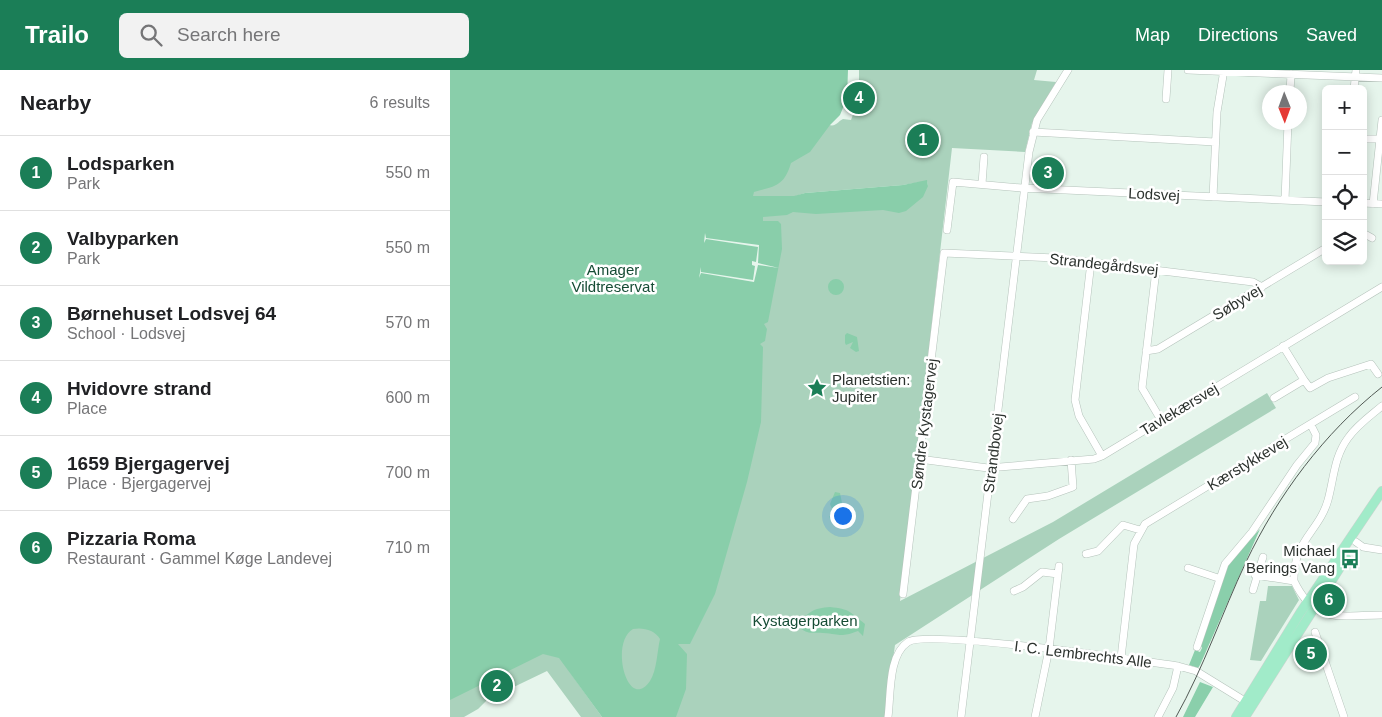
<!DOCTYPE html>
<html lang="en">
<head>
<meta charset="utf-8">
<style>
  :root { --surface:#fff; --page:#f2f2f2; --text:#202124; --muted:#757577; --line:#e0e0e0; --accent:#1b7e57 }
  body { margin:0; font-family:Helvetica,sans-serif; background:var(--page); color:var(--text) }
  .controls { position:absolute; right:15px; top:15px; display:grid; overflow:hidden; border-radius:8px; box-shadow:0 2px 12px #0003 }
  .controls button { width:45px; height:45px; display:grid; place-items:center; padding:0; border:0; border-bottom:1px solid var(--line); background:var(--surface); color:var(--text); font:25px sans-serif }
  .compass { position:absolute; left:812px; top:15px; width:45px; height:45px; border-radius:50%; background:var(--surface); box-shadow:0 2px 12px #0003; rotate:179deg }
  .you { position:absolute; left:392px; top:445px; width:18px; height:18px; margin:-12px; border:4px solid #fff; border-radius:50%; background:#1a73e8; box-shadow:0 0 0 8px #1a73e833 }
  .badge { display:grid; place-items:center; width:32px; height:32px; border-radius:50%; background:var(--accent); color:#fff; font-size:16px; font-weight:700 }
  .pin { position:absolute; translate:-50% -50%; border:2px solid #fff; box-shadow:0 1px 5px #0006 }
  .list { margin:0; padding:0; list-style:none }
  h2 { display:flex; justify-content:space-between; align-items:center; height:65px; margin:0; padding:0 20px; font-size:21px }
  h2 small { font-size:16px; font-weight:400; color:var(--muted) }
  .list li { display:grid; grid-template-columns:32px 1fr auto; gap:15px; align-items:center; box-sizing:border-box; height:75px; padding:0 20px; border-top:1px solid var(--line) }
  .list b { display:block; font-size:19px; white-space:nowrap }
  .list p { margin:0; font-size:16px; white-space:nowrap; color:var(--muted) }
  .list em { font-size:16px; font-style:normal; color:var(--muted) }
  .icon { flex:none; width:28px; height:28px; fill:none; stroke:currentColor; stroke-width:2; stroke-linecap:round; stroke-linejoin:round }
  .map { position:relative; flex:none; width:932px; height:647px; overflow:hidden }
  header { display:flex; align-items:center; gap:30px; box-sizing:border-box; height:70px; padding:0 25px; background:var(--accent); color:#fff }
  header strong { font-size:24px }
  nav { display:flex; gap:28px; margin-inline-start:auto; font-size:18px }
  .search { width:350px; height:45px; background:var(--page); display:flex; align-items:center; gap:12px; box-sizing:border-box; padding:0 18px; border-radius:8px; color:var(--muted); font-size:19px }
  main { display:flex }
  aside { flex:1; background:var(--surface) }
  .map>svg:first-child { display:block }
</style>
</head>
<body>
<header>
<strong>Trailo</strong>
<div class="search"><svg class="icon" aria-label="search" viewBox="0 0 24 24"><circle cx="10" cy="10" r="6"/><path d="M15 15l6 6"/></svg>Search here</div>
<nav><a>Map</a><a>Directions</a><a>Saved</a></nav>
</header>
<main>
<aside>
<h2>Nearby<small>6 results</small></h2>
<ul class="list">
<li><span class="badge">1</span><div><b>Lodsparken</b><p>Park</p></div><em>550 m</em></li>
<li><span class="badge">2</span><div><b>Valbyparken</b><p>Park</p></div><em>550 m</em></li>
<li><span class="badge">3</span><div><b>Børnehuset Lodsvej 64</b><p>School · Lodsvej</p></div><em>570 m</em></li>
<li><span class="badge">4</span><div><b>Hvidovre strand</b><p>Place</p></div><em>600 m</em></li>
<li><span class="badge">5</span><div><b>1659 Bjergagervej</b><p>Place · Bjergagervej</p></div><em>700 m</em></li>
<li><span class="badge">6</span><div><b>Pizzaria Roma</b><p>Restaurant · Gammel Køge Landevej</p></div><em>710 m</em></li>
</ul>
</aside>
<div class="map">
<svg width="932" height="647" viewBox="0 0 932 647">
  <rect width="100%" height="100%" fill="#e6f5ec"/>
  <!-- green -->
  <path fill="#aad2bc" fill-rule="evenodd" d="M0,0L393,6L398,30L379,55C386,57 387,52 393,49L401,50L405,39L415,37L420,34L419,24L406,14L409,10V0H587L584,10L606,12L582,53L575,82L502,78L450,531L603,452L817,323L826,338L609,469L445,575L435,647H157L119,601L152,647H131L97,601L37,630L28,639L14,647H0ZM477,111L478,116L346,126L355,123L453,115Z
    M818,516H842L849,530L811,591L800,590L810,531H816Z"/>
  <!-- forest -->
  <path fill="#8acfab" d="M810,459L750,595L748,598L739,595L745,580L750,582L752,578L750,574L779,491Z
    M750,612L763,617L745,647H733Z"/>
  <!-- water -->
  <path fill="#89ceaa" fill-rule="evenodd" d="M0,0H398L397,28L390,45L380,55L360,82L341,93C334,116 326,116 304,122L303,126H344L355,123L453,115L477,110L478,116L473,127L456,141L449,143L433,140L366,144L343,142L337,145L313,147V151H328L331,154L332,179L318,252L314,254L317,259L315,271L310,274L313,277L311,352L297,412L265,524L240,574H228L237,584L236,619L226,647H152L109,588L93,584L0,630ZM183,559C193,557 205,560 210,569C207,582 207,600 200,611C178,643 159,573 183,559Z
    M378 217a8 8 0 1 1 16 0a8 8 0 1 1-16 0Z
    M397,263L407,267L409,281L406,282L400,278L403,272L396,275L395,273V265Z
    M385,422L390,423L393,438L390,450L386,446L385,450L381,451L379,446L381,447L383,441L380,434Z
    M380,537C400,539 400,542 415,554L413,566L408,561C389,568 391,564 373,563C363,562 359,565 350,558C354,542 365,538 380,537Z"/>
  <!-- pier -->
  <path fill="#e6f5ec" d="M255,163L256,168L309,175L308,193L329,198L308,195L304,212L251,203L249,208L251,197V202L303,210L305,196L302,195V191L306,192L308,177L256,169L254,173Z"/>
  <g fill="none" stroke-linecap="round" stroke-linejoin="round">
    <defs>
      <path id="minor" d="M738,0L932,8
        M904,19L906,0
        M840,22L841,4
        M716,29L718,0
        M583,62L765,72
        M913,69H932
        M532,114L534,87
        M763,127L767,42L774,0
        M835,130L838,52
        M913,133L932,134
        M923,134L932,50
        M497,160L503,112L572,118L876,132
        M913,163L922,168
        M641,192L625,330L629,346L652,386
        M706,200L692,318L711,350
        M696,281L708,279L876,178
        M854,310L860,318L878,308L921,294L928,304
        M824,328L854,310L833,276
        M469,389L538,398L644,389L652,386L932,217
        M563,449L577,429L598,426L623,417L621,390
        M906,472L913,477L932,480
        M636,484L648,481L673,455L690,460
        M738,498L768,508
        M805,505L844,511C865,555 890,545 932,545
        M844,511C843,470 869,462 878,430C884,408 884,387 898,368C907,355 920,346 932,336
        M803,520L813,487
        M564,521L573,517L592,502L608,504
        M453,524L494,183L605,188L803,212L812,217
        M865,562L894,647
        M747,577L775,494L802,462L847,395L865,373L866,365L861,355
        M671,588L684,474L695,454L905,327
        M438,647C441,625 438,585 458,572C477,559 692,591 728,596L746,601L798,633
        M511,647L579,82L587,50L618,0
        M585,647L599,579L609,496
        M708,647L723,618L728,596"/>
      <path id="major" d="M786,647L850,543L932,421
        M795,647L896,488"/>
    </defs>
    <!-- minor casing -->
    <use href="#minor" stroke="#b5c3bb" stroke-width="8"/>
    <!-- major casing -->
    <use href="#major" stroke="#d1d2d1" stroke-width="10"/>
    <!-- minor -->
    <use href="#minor" stroke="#fff" stroke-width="7"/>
    <!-- major -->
    <use href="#major" stroke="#a1ebc9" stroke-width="9"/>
    <!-- tram -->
    <path stroke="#515954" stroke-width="1" d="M726,647C754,597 772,543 796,492C828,425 874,363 932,317"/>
  </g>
  <!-- icons -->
  <defs>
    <symbol id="sight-bare" viewBox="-9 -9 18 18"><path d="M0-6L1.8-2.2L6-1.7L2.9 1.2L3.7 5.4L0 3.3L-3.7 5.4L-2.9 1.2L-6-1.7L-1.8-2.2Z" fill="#1b7e57" stroke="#fff" stroke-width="2.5" paint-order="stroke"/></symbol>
    <symbol id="bus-bare" viewBox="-9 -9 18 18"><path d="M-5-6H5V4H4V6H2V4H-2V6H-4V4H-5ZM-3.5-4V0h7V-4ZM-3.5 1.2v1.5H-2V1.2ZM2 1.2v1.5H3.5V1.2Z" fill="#1b7e57" stroke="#fff" stroke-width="2.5" paint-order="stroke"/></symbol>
  </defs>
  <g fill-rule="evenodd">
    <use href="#sight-bare" x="353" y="304" width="28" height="28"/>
    <use href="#bus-bare" x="886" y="475" width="28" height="28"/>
  </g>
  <g text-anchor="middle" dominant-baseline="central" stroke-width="5" stroke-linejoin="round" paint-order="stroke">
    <!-- street labels -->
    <g font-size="15" fill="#2c322e" stroke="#fff">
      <text transform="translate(704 124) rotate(3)">Lodsvej</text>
      <text transform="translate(654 194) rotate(6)">Strandegårdsvej</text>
      <text transform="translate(787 232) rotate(-31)">Søbyvej</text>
      <text transform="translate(729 339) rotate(-31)">Tavlekærsvej</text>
      <text transform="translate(474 354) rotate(-83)">Søndre Kystagervej</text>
      <text transform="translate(543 383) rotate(-83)">Strandbovej</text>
      <text transform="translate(797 393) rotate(-31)">Kærstykkevej</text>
      <text transform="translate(633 584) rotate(7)">I. C. Lembrechts Alle</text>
    </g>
    <!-- park labels -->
    <g font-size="15" fill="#164c35" stroke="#fff">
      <text x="163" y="199">Amager<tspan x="163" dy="17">Vildtreservat</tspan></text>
      <text x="355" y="550">Kystagerparken</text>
    </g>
    <!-- poi labels -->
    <g font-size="15" fill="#2c322e" stroke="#fff" text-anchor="start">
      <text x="382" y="309">Planetstien:<tspan x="382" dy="17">Jupiter</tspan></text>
      <text x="885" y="480" text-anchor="end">Michael<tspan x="885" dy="17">Berings Vang</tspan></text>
    </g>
  </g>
</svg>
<div class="controls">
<button>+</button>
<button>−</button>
<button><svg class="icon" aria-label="locate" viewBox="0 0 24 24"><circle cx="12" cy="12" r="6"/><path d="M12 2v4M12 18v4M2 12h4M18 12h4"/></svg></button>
<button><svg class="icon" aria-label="layers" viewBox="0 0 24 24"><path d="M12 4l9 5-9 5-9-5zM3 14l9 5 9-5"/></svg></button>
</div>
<svg class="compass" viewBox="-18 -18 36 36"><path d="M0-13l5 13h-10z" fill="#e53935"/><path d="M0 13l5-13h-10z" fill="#757577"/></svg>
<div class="you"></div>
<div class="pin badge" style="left:473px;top:70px">1</div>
<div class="pin badge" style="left:47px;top:616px">2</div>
<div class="pin badge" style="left:598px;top:103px">3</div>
<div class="pin badge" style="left:409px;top:28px">4</div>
<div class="pin badge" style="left:861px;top:584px">5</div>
<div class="pin badge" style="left:879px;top:530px">6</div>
</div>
</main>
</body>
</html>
